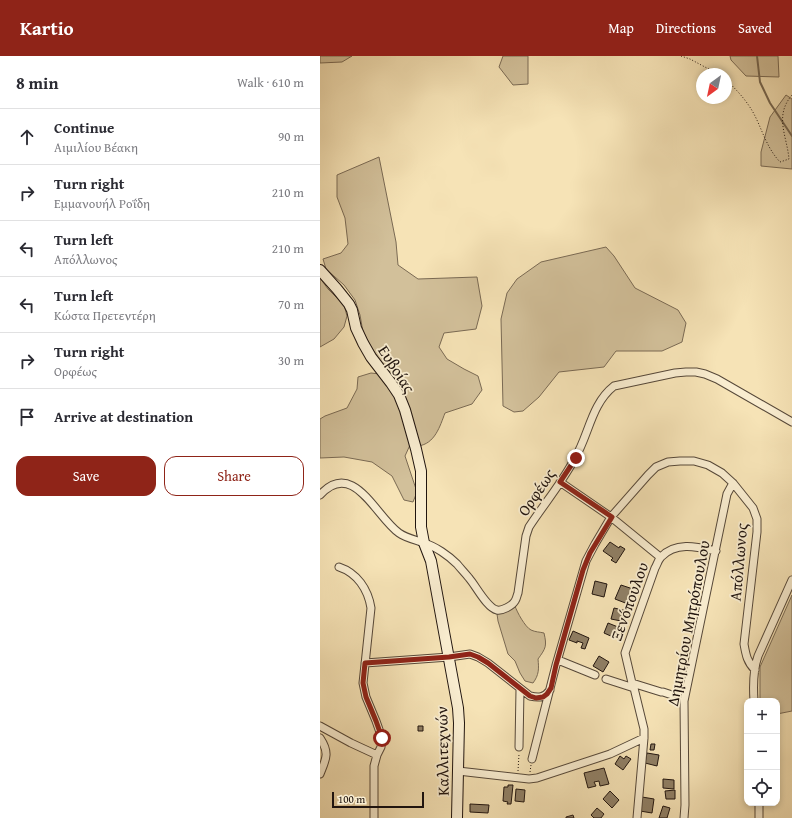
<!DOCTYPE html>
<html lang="en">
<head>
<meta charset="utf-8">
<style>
  :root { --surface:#fff; --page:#f2f2f3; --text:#2b2b33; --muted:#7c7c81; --line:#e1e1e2; --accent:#8f2418 }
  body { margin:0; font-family:"Gentium Book Plus",serif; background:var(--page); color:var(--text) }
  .controls { position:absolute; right:12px; bottom:12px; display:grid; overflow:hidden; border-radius:8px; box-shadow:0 2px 6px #0003 }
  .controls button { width:36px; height:36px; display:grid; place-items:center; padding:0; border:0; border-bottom:1px solid var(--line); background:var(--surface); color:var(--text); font:20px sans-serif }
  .compass { position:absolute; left:376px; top:12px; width:36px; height:36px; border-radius:50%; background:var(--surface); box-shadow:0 2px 6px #0003; rotate:213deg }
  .scale { position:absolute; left:12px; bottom:10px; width:92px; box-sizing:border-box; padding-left:4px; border:2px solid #21150f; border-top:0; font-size:11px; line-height:14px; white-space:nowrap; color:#21150f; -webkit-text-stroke:3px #f9edd0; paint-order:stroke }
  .stop { position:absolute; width:12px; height:12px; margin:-9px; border:3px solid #8f2418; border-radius:50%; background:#fff }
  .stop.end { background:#8f2418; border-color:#fff; box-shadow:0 1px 4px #0008 }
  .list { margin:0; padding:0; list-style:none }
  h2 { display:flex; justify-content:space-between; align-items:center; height:52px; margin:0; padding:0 16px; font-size:17px }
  h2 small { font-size:13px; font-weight:400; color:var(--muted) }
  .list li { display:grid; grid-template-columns:26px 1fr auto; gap:12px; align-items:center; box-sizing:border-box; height:56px; padding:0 16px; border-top:1px solid var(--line) }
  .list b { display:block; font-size:15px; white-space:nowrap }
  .list p { margin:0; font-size:13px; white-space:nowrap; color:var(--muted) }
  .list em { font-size:13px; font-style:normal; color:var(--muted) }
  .actions { display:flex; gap:8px; padding:12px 16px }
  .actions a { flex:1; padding:9px 0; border:1px solid var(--accent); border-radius:12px; text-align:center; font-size:14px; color:var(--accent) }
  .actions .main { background:var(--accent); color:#fff }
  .icon { flex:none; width:22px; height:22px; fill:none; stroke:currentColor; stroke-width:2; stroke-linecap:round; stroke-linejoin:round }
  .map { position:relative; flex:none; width:472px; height:762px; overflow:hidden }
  header { display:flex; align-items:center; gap:24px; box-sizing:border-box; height:56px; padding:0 20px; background:var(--accent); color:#fff }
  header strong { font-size:19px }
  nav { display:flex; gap:22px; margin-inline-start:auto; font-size:14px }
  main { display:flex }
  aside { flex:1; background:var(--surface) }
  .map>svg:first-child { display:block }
</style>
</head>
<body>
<header>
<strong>Kartio</strong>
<nav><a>Map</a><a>Directions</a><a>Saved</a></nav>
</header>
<main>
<aside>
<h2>8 min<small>Walk · 610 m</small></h2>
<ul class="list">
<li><svg class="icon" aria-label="ahead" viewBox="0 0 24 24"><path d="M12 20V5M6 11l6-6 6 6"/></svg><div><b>Continue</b><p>Αιμιλίου Βέακη</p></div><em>90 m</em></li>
<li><svg class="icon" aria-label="right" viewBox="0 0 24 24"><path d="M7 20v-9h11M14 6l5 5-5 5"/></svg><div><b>Turn right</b><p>Εμμανουήλ Ροΐδη</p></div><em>210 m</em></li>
<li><svg class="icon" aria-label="left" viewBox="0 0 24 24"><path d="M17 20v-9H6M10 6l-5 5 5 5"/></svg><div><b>Turn left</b><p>Απόλλωνος</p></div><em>210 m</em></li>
<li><svg class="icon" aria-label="left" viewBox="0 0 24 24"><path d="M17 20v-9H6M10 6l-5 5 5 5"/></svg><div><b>Turn left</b><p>Κώστα Πρετεντέρη</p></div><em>70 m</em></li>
<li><svg class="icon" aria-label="right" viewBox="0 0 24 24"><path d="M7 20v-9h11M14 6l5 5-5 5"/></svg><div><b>Turn right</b><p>Ορφέως</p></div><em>30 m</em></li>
<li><svg class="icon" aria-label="arrive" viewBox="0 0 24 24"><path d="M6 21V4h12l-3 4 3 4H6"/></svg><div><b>Arrive at destination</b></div></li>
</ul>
<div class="actions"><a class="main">Save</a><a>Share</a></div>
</aside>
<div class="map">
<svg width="472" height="762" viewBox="0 0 472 762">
  <rect width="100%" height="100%" fill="#f6e3b6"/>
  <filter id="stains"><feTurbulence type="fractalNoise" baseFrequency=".005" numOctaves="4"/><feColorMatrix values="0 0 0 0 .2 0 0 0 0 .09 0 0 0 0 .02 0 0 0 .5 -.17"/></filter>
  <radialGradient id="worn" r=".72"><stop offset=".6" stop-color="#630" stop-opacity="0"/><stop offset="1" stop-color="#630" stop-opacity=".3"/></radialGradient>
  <!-- green -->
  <path fill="#d2c09a" stroke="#7a6a54" d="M0,0H32L22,6L0,7Z
    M183,0H208V28L193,29L179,11Z
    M410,0H458L459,21L426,20L411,4Z
    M466,39L472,43V113L441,110V96L450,61Z
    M59,101L76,186L78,209L98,223L157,221L162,250L156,273L124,277L119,291L127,303L144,313L158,320L162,334L152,348L125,357C120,370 115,388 98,390L85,341L77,326L62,308L50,289L43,276L40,259L35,244L24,229L6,213L3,203L21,197L28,188L25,162L17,141V119Z
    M286,191L294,200L315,232L358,254L366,267L362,286L342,295H296L284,311L239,316L219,341L203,355L194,356L183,350L181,263L187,237L197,223L221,206Z
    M0,222L8,233L24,249L27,260L24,271L14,283L0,291Z
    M51,317L60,318L76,339L90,389L85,400L97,436L93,446L84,444L72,420L52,406L24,401L0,402V363L5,360L27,352L37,333L38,321Z
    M472,539V655L457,658V645H440V611Z
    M195,550C197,556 205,571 211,574C215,576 220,576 224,577C227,590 226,592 218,603C219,613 219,619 213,627L205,625L200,617L195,605L188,598L178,565L177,558L186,555Z"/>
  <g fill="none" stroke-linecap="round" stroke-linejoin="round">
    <!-- stream -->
    <path stroke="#766751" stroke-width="2" d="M437,0L440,26L450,47L472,80"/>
  </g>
  <!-- building -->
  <path fill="#908066" stroke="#21150f" d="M290,486L299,492L300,490L305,493L296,507L291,504L293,502L283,495Z
    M275,525L287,528L284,541L272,538Z
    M301,529L316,534L314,541L312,540L308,548L295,543Z
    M294,552L307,555L305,561L302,560L301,565L291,563Z
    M288,567L298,571L293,581L284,577Z
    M253,575L269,582L265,593L261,592L263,587L257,585V587L249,584Z
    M279,600L289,606L283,616L273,610Z
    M98,670H103V675H98Z
    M331,688H335L334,694H330Z
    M327,697L339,699L337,710L325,707Z
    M300,700L304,703L306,700L311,703L303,714L295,708Z
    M284,712L289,728L280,730L279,725L274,726L276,730L268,732L264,717Z
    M343,723L354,724V733L343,732Z
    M188,729H193L191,748H187L188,746L183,745L184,731H188Z
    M196,733L205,734L204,746L195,745Z
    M355,734V743H346L345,735Z
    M290,735L299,744L292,752L283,743Z
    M322,741L334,743L332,757L320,755Z
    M150,748L169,749L168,757L150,756Z
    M343,750L350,752L347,762H339Z
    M277,752L284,758L281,762H274L271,759Z
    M253,759L254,762H246V761Z"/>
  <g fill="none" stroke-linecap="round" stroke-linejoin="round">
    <defs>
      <path id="street" d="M240,426L291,461L340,501
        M0,439C33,402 56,461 79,477C86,482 96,484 104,487C115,490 129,500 137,508C141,513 145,517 149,522C156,530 167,552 177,554C182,555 192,550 195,545C197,542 197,539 198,537L206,480L209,471C224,448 242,427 255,402C269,379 271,348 294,330L355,317L366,316H376L385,318L397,323L472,366
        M19,511C37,517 48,533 51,552L43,627L46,641L56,665L62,682L61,691L57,699L54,710V762
        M238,604L275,619
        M45,607L129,601L150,598L158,601L168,607L210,640C219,642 224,642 230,634
        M286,623L314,632
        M312,627L341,636
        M343,636L352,639
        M434,645C433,630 433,614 438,600L472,524
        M0,670L31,687L57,699
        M0,682C10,697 6,703 0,718
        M199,691L200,633
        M212,703L236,609L266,505L275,488L291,461L328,419L336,411L348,406L360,405H374L388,409L402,417L413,427L433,452L437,463V476L424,588C426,599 427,606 435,614
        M138,715L209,723L217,722L290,698L324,682
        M317,762L324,682V673L314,632L312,627L305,597L335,512C337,509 338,504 341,501C356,485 378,491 396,495
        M364,762L365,749L364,645L407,438L413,427
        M439,762V747"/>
      <path id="secondary" d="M0,214L17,233L29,248L32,254L36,272L43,287L51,301L71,327L79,339L85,354L96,393L101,415V471L104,487L111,505L138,652L139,667L137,762"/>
    </defs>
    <!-- street casing -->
    <use href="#street" stroke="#564839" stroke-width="9"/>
    <!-- secondary casing -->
    <use href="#secondary" stroke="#21150f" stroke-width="12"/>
    <!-- path -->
    <path stroke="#21150f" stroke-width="1" stroke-dasharray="1 2" stroke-linecap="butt" d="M361,0L370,3L398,18
      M406,24C417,34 428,46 435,60C443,76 447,92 460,106L469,103C467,80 454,60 472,39
      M198,715L199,698
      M210,716L211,709"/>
    <!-- street -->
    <use href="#street" stroke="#f9edd0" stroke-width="7"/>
    <!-- secondary -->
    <use href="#secondary" stroke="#f9edd0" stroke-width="10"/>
  </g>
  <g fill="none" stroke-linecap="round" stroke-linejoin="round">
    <!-- route -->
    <path stroke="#8f2418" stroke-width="5" d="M62,682L56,665L46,641L43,627L45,607L129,601L150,598L158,601L168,607L210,640L216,642L223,641L227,638L231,632L236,609L263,514L270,497L292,461L240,426L256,402"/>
  </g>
  <g text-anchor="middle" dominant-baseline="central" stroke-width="3.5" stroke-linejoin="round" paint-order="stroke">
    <!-- street labels -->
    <g font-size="16" fill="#21150f" stroke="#f9edd0">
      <text transform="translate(77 313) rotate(57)">Ευβοίας</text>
      <text transform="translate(216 436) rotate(-56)">Ορφέως</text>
      <text transform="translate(418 506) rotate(-85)">Απόλλωνος</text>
      <text transform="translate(309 545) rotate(-70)">Ξενόπουλου</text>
      <text transform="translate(368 567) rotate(-79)">Δημητρίου Μητρόπουλου</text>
      <text transform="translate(122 695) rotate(-91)">Καλλιτεχνών</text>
    </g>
  </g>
  <rect width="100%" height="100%" filter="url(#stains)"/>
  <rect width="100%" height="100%" fill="url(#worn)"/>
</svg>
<div class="controls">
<button>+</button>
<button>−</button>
<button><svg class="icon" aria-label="locate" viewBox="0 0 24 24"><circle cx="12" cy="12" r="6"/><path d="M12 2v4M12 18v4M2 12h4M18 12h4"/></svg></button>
</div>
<svg class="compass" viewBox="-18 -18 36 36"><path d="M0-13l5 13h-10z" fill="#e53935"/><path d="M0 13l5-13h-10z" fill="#7c7c81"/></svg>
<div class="scale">100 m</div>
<div class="stop" style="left:62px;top:682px"></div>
<div class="stop end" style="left:256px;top:402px"></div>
</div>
</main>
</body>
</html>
